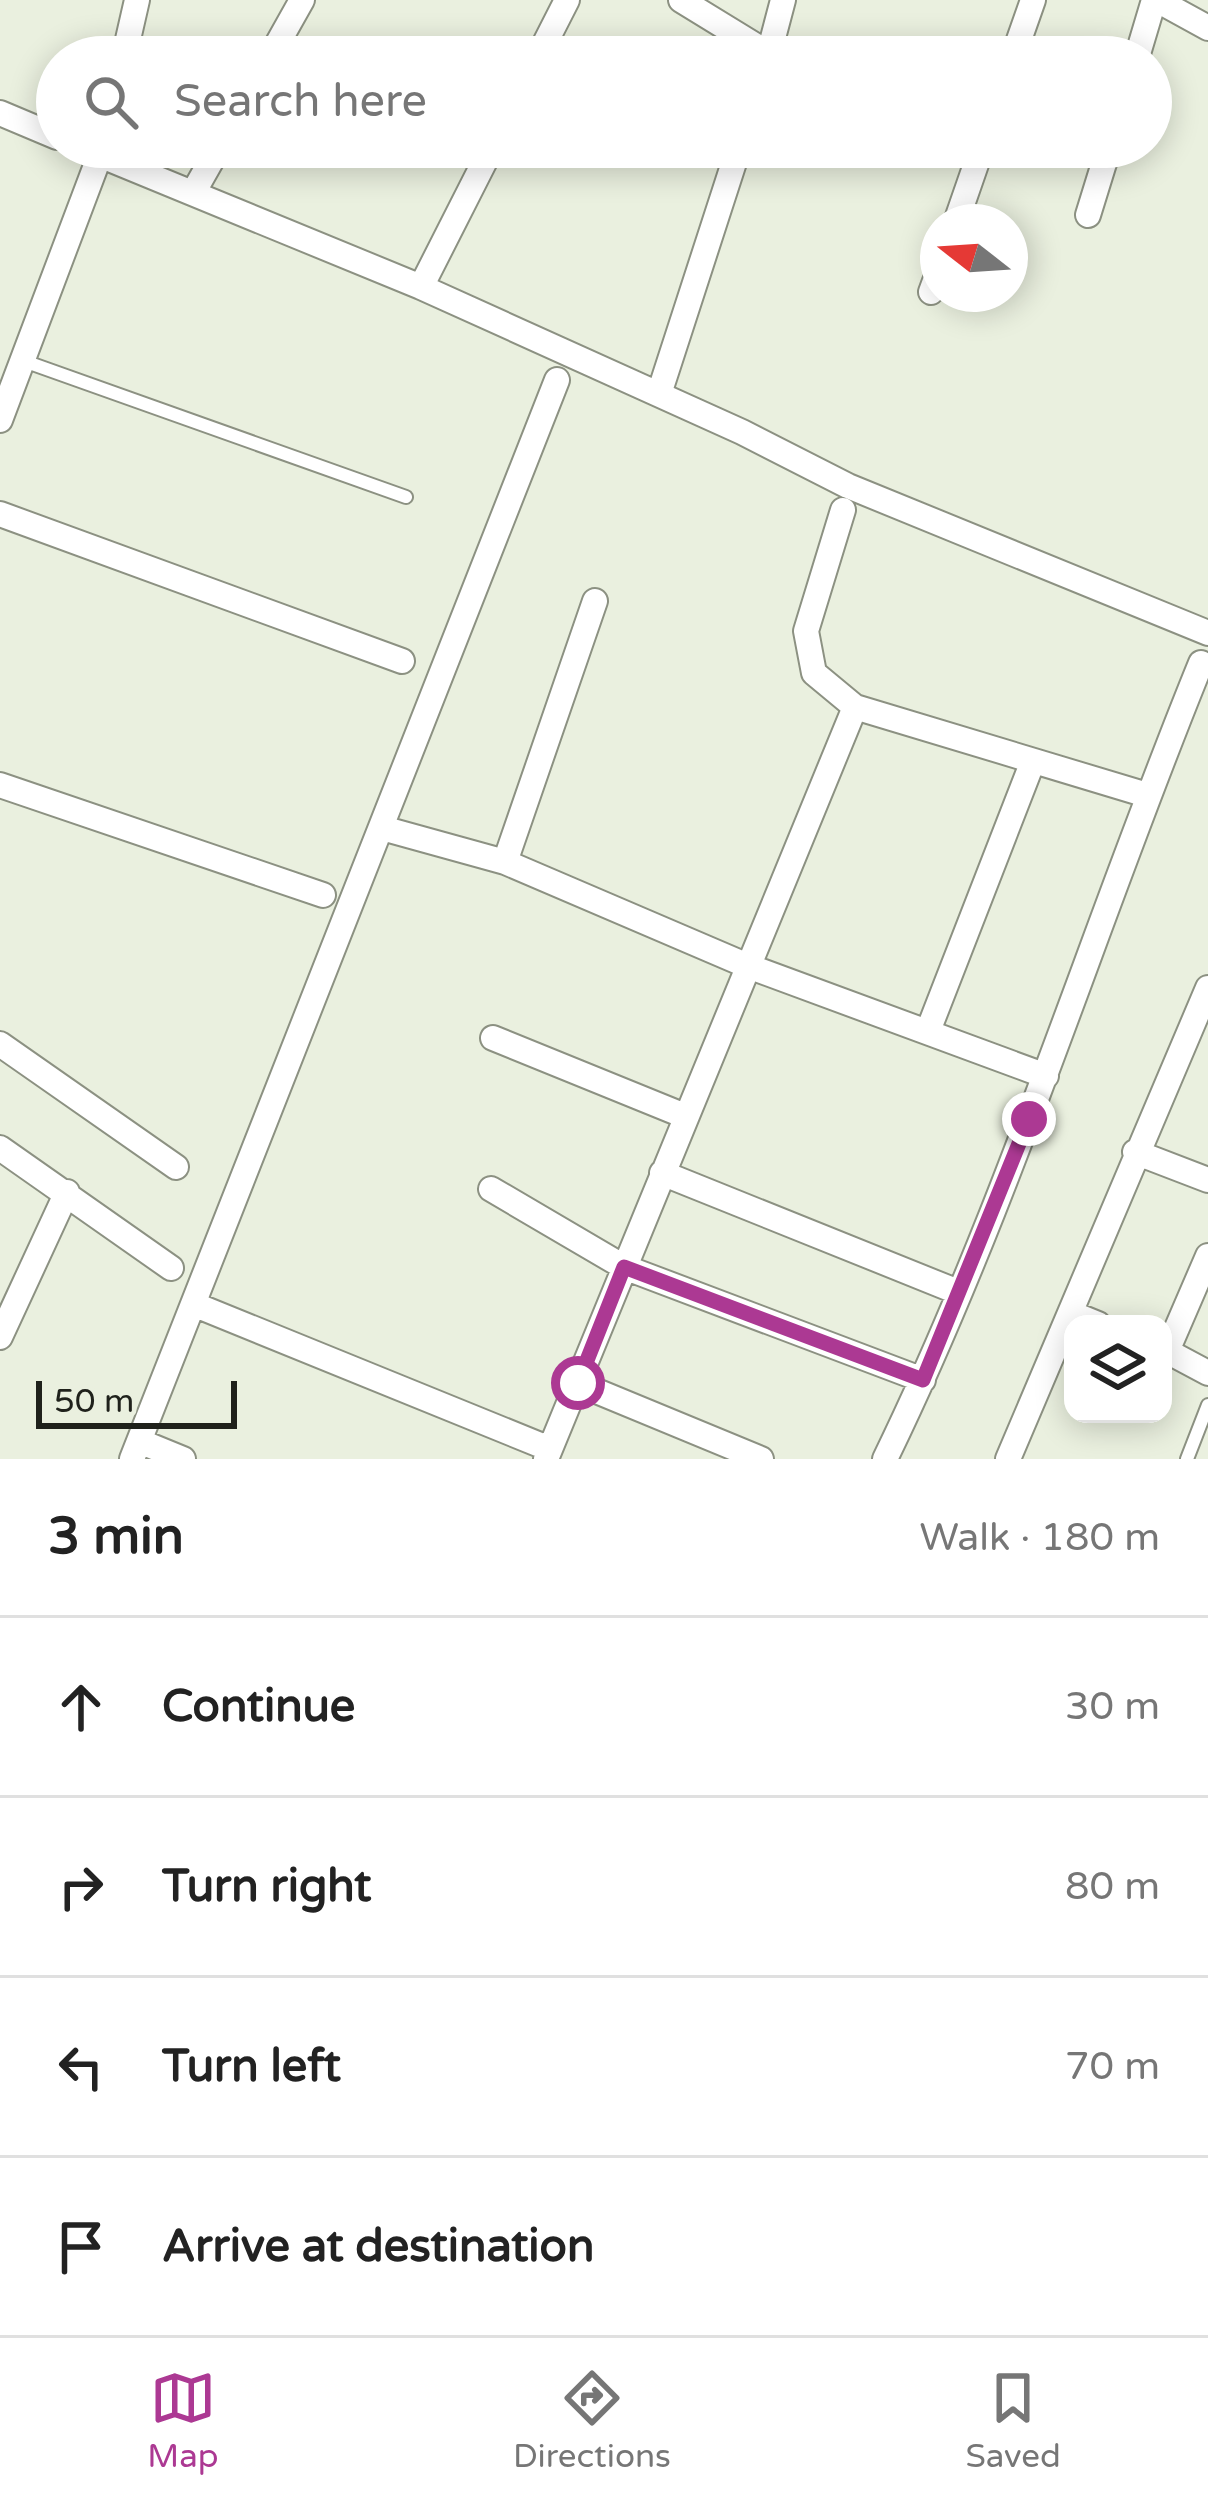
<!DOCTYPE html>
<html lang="en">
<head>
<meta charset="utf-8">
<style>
  :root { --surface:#fff; --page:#f6f6f6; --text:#222; --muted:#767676; --line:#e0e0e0; --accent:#ac3993 }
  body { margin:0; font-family:"Varela Round",sans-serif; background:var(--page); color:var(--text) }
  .controls { position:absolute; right:36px; bottom:36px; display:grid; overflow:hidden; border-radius:24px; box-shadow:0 6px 30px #0003 }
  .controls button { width:108px; height:108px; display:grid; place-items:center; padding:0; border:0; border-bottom:3px solid var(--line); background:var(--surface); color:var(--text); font:60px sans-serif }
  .compass { position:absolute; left:920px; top:204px; width:108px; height:108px; border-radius:50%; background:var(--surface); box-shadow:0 6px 30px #0003; rotate:287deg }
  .scale { position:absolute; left:36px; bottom:30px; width:201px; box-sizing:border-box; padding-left:12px; border:6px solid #1f211b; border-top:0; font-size:33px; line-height:42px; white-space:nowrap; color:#1f211b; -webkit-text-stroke:9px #eaf0df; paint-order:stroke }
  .stop { position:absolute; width:36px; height:36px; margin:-27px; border:9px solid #ac3993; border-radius:50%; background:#fff }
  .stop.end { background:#ac3993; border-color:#fff; box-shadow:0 3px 12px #0008 }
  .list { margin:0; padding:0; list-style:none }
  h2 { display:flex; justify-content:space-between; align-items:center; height:156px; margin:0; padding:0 48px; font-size:51px }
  h2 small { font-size:39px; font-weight:400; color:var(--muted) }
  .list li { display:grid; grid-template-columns:78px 1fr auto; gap:36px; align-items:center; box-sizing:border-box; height:180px; padding:0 48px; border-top:3px solid var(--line) }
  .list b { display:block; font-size:45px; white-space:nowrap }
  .list em { font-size:39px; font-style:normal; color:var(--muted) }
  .icon { flex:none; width:66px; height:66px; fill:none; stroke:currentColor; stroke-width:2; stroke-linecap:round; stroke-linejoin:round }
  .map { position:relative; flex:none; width:1208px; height:1459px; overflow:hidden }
  .search { position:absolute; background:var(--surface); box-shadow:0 6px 30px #0003; left:36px; right:36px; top:36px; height:132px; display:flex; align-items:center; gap:30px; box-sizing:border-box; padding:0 42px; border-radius:66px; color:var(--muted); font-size:45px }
  .sheet { height:876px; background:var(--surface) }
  nav { display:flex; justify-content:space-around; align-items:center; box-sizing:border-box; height:168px; border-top:3px solid var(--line); background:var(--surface); font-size:33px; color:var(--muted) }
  nav a { display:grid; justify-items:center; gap:6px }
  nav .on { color:var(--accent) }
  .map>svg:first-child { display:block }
</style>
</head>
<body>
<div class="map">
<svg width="1208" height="1459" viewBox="0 0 1208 1459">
  <rect width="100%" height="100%" fill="#eaf0df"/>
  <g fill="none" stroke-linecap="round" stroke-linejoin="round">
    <defs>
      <path id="lane" d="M24,361L406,497
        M1187,1459L1208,1405"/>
      <path id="street" d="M681,0L769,54
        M1157,0L1208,28
        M124,57L137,0
        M270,57L302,0
        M538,57L567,0
        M768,57L783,0
        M1013,57L1033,0
        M1137,57L1154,0
        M0,113L57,137
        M80,147L421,287L742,432L848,486L1208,633
        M193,193L219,147
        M1088,215L1109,147
        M956,222L982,147
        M421,287L492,147
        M931,292L938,273
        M659,394L739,147
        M0,420L103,147
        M843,510L806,631L814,673L855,707L1147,795
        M0,514L402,661
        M0,785L323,895
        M382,828L505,862L748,966L1046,1076
        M505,862L595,601
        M928,1031L1033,761
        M493,1038L685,1116
        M0,1044L176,1167
        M0,1148L171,1268
        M1135,1152L1208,1180
        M662,1173L958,1292
        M491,1189L624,1267L923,1380
        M193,1304L550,1449
        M1071,1313L1098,1324
        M0,1337L67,1192
        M1163,1349L1208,1373
        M1167,1351L1208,1256
        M577,1383L761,1459
        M139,1441L183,1459
        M132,1459L557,380
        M546,1459L855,707
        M885,1459C1010,1202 1093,927 1201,663
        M1008,1459L1208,988"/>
    </defs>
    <!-- lane casing -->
    <use href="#lane" stroke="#8c9182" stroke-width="16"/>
    <!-- street casing -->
    <use href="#street" stroke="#8c9182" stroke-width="28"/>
    <!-- lane -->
    <use href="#lane" stroke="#fff" stroke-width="12"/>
    <!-- street -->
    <use href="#street" stroke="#fff" stroke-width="24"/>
  </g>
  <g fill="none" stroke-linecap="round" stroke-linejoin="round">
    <!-- route -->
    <path stroke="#ac3993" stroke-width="15" d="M578,1383L624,1267L923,1380L1029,1119"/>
  </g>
</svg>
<div class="controls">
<button><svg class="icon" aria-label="layers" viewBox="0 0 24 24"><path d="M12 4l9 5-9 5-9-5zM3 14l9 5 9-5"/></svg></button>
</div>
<svg class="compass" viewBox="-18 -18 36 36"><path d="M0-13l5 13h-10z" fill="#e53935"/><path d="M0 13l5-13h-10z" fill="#767676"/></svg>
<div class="scale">50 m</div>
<div class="stop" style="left:578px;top:1383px"></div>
<div class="stop end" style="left:1029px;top:1119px"></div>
<div class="search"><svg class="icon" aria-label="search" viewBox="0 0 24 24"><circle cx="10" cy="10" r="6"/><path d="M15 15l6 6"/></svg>Search here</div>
</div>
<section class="sheet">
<h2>3 min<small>Walk · 180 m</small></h2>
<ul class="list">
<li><svg class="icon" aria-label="ahead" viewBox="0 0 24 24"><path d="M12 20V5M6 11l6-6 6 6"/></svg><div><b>Continue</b></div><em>30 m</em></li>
<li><svg class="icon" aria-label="right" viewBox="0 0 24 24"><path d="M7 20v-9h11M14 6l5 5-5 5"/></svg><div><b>Turn right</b></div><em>80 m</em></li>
<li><svg class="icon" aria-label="left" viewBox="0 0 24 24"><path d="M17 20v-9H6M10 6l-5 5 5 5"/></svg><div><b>Turn left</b></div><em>70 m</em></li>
<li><svg class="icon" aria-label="arrive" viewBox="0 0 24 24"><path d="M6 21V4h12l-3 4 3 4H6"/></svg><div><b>Arrive at destination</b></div></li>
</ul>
</section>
<nav>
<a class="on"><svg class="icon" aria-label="map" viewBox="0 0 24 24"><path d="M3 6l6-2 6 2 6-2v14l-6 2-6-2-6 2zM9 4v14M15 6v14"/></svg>Map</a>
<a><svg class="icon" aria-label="directions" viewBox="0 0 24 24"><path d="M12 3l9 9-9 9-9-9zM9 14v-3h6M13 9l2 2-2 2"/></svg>Directions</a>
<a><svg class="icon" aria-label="saved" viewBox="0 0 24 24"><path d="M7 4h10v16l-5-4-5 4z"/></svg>Saved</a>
</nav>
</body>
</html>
